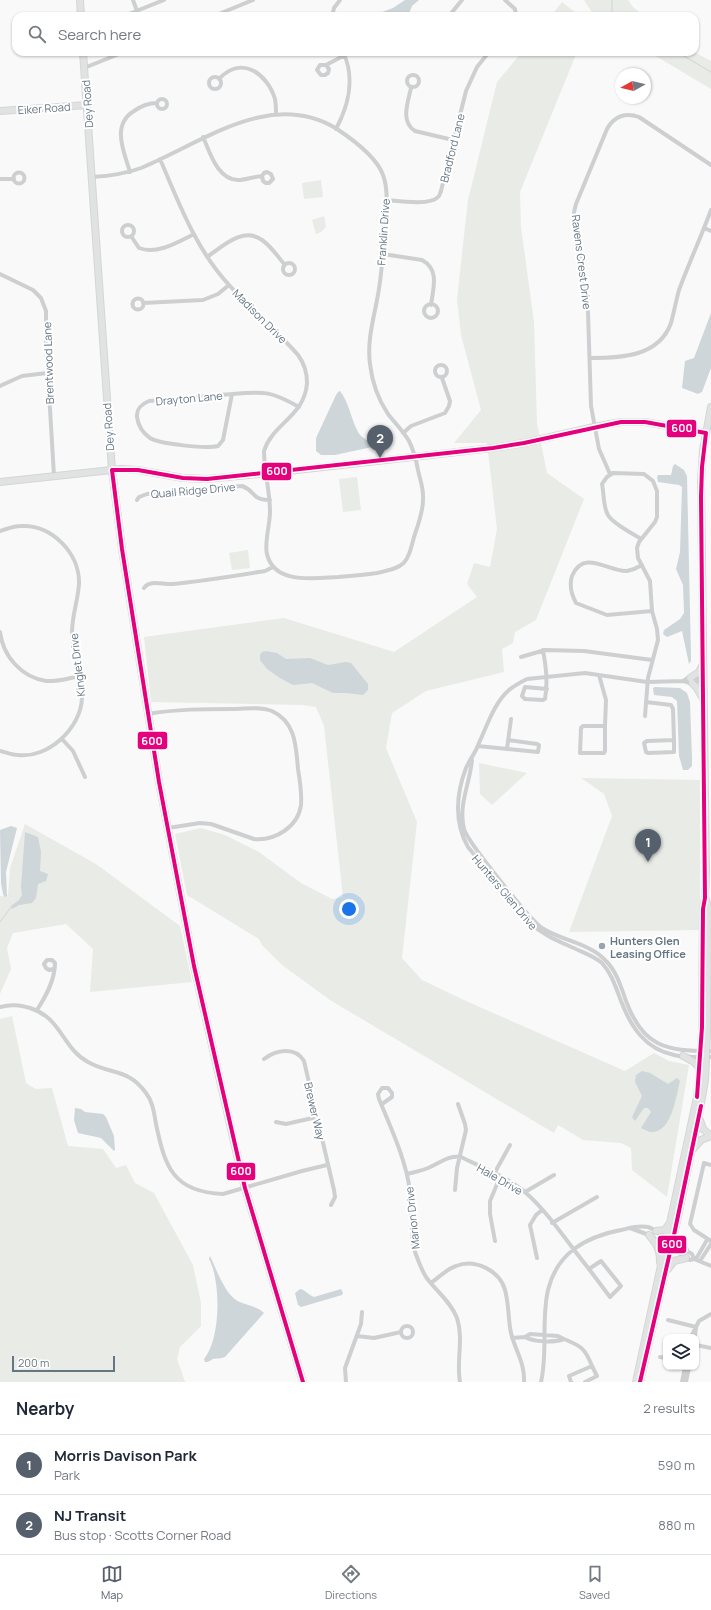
<!DOCTYPE html>
<html lang="en">
<head>
<meta charset="utf-8">
<style>
  :root { --surface:#fff; --page:#f2f2f3; --text:#1f2937; --muted:#747a83; --line:#e0e1e3; --accent:#56606c }
  body { margin:0; font-family:Manrope,sans-serif; background:var(--page); color:var(--text) }
  .controls { position:absolute; right:12px; bottom:12px; display:grid; overflow:hidden; border-radius:8px; box-shadow:0 1px 3px #0004 }
  .controls button { width:36px; height:36px; display:grid; place-items:center; padding:0; border:0; border-bottom:1px solid var(--line); background:var(--surface); color:var(--text); font:20px sans-serif }
  .compass { position:absolute; left:615px; top:68px; width:36px; height:36px; border-radius:50%; background:var(--surface); box-shadow:0 1px 3px #0004; rotate:262deg }
  .scale { position:absolute; left:12px; bottom:10px; width:103px; box-sizing:border-box; padding-left:4px; border:2px solid #657683; border-top:0; font-size:11px; line-height:14px; white-space:nowrap; color:#657683; -webkit-text-stroke:3px #fff; paint-order:stroke }
  .you { position:absolute; left:349px; top:909px; width:14px; height:14px; margin:-10px; border:3px solid #fff; border-radius:50%; background:#1a73e8; box-shadow:0 0 0 6px #1a73e833 }
  .badge { display:grid; place-items:center; width:26px; height:26px; border-radius:50%; background:var(--accent); color:#fff; font-size:13px; font-weight:700 }
  .pin { position:absolute; translate:-50% -33px; filter:drop-shadow(0 1px 2px #0008) }
  .pin::after { content:''; position:absolute; top:21px; width:14px; height:12px; background:inherit; clip-path:polygon(0 0,100% 0,50% 100%) }
  .list { margin:0; padding:0; list-style:none }
  h2 { display:flex; justify-content:space-between; align-items:center; height:52px; margin:0; padding:0 16px; font-size:17px }
  h2 small { font-size:13px; font-weight:400; color:var(--muted) }
  .list li { display:grid; grid-template-columns:26px 1fr auto; gap:12px; align-items:center; box-sizing:border-box; height:60px; padding:0 16px; border-top:1px solid var(--line) }
  .list b { display:block; font-size:15px; white-space:nowrap }
  .list p { margin:0; font-size:13px; white-space:nowrap; color:var(--muted) }
  .list em { font-size:13px; font-style:normal; color:var(--muted) }
  .icon { flex:none; width:22px; height:22px; fill:none; stroke:currentColor; stroke-width:2; stroke-linecap:round; stroke-linejoin:round }
  .map { position:relative; flex:none; width:711px; height:1382px; overflow:hidden }
  .search { position:absolute; background:var(--surface); box-shadow:0 1px 3px #0004; left:12px; right:12px; top:12px; height:44px; display:flex; align-items:center; gap:10px; box-sizing:border-box; padding:0 14px; border-radius:12px; color:var(--muted); font-size:15px }
  .sheet { height:172px; background:var(--surface) }
  nav { display:flex; justify-content:space-around; align-items:center; box-sizing:border-box; height:56px; border-top:1px solid var(--line); background:var(--surface); font-size:11px; color:var(--muted) }
  nav a { display:grid; justify-items:center; gap:2px }
  nav .on { color:var(--accent) }
  .map>svg:first-child { display:block }
</style>
</head>
<body>
<div class="map">
<svg width="711" height="1382" viewBox="0 0 711 1382">
  <rect width="100%" height="100%" fill="#f9f9f9"/>
  <!-- green -->
  <path fill="#e8ebe6" d="M584,0H628L633,7L644,16H594Z
    M562,2L580,16H551Z
    M522,52H577L520,192L521,227L534,322L537,424L547,473L584,499L536,620L515,632L513,643L502,649L504,672L426,691L392,713L386,748L417,822L402,958L422,980L466,1001L625,1071L654,1053L669,1061L689,1065L667,1197L632,1170L631,1148L621,1143L583,1140L558,1125L554,1133L330,1000L282,965L262,945L259,939L187,895L175,834L201,828L225,835L259,852L301,883L332,899L343,897L324,726L316,707L303,705L151,702L144,637L284,618L394,652L477,597L467,584L474,563L490,567L497,529L487,443H454L481,410L461,335L457,299L468,200L497,82Z
    M649,52H694L711,61V89Z
    M321,180L323,197L304,199L302,183Z
    M324,216L326,227L321,232L316,234L312,220Z
    M357,477L361,510L343,512L339,479Z
    M248,550L250,568L232,570L229,553Z
    M479,763L527,773L492,805L480,794Z
    M581,778L700,780V930L569,932L612,816L604,794Z
    M25,824L96,864L180,926L192,982L90,992L93,949L66,924L13,933L7,948L11,969L0,994V896L8,895L10,868Z
    M12,1016L26,1083L36,1089L52,1088L68,1146L103,1149L116,1168L126,1165L135,1183L154,1193L193,1265L201,1303V1326L180,1347L177,1359L185,1382H0V1019Z"/>
  <!-- water -->
  <path fill="#ced6d9" d="M405,0H419L412,6L408,16H371L393,8Z
    M711,313V368L702,392L698,394L682,388L685,361L694,358Z
    M340,391C349,402 351,419 358,432C361,438 370,440 372,447L335,455H321L316,451V438L336,395L338,392Z
    M675,464L684,470L687,476L691,655V661L689,664L682,631L667,637L663,634L664,630L680,619L684,613L683,585L676,569L680,552L682,487L679,485L658,482L657,477L658,475H671L673,466Z
    M266,651L277,653L286,659L310,658L328,665L346,662L351,663L368,684V690L363,695L346,693H333L312,683L293,685L280,678L267,669L260,660V655L262,652Z
    M655,687L680,688L687,693L690,702L692,758V766L688,770H683L679,756L677,701L672,697L654,695L653,688Z
    M11,826L17,828L6,872L7,896L5,897L3,894L1,883L0,830Z
    M25,832L38,837L41,852L40,871L48,874L46,881L38,884L36,898L32,903L19,905L12,909L11,906L19,900L22,895L21,887Z
    M642,1071L650,1073L668,1084L677,1078L680,1081C676,1096 672,1134 650,1132C647,1131 643,1129 641,1128L651,1112L648,1108H644L635,1121L632,1117L642,1096L635,1082L636,1075Z
    M75,1108L81,1109L85,1112L103,1114L106,1117L114,1136L115,1150L114,1151L101,1138L78,1133L74,1120Z
    M210,1256C216,1268 224,1292 236,1300C244,1305 258,1306 264,1313L225,1357C221,1359 217,1358 213,1359C210,1360 210,1362 205,1362L204,1359C221,1339 221,1281 209,1259Z
    M300,1289C306,1290 308,1295 314,1297L341,1289L343,1293L342,1295L301,1307L298,1305L295,1293Z"/>
  <g fill="none" stroke-linecap="round" stroke-linejoin="round">
    <!-- stream -->
    <path stroke="#ced6d9" stroke-width="1" d="M612,0V16
      M677,52L711,72
      M0,922L11,907"/>
    <defs>
      <path id="secondary" d="M80,0L81,16
        M83,52L112,470L122,549L159,782L194,966L234,1142L245,1188L303,1382
        M0,111L87,105
        M0,482L121,469L138,470L183,478L207,479L279,472L493,448L524,443L594,427L621,422H645L706,433
        M690,678L699,672L702,666
        M692,683L697,688L702,697
        M683,1056C691,1060 696,1062 700,1070
        M700,1120L703,1129L711,1136
        M694,1148L701,1140L711,1136
        M656,1231L665,1230L669,1224
        M649,1235C657,1244 660,1250 660,1262
        M674,1235L685,1250
        M668,1269L674,1261L686,1258
        M636,1382L697,1097L700,1071L702,1031L703,909L705,898L706,872L701,482L703,450L711,407
        M640,1382L679,1212L699,1115L705,1080L707,1034L708,908L706,899"/>
    </defs>
    <!-- secondary casing -->
    <use href="#secondary" stroke="#d5d6d7" stroke-width="8"/>
    <!-- street -->
    <path stroke="#cecfd0" stroke-width="4" d="M133,0L137,11
      M505,0L515,9L516,16
      M124,16L164,0
      M214,16L253,0
      M332,16L334,8L340,0
      M449,16L462,0
      M326,65L329,69L328,73L325,75H321L317,70L320,65H326L345,55
      M84,68L124,52
      M407 81a6 6 0 1 1 12 0a6 6 0 1 1-12 0Z
      M209 83a6 6 0 1 1 12 0a6 6 0 1 1-12 0Z
      M219,79C241,55 267,73 275,99C276,104 276,109 276,114
      M411,88C408,102 400,122 415,131L453,140
      M157 104a5 5 0 1 1 10 0a5 5 0 1 1-10 0Z
      M336,129C349,105 355,77 343,52
      M203,137C210,152 218,182 240,180C247,179 254,177 262,176L264,173L267,172L271,174L273,179L269,183H266L263,181L262,176
      M130,172C124,152 111,125 134,111C141,106 149,103 157,103
      M13.5 178a5.5 5.5 0 1 1 11 0a5.5 5.5 0 1 1-11 0Z
      M92,177C109,176 125,174 141,168C202,143 270,88 337,129C352,139 377,158 383,175C389,191 386,210 385,228C383,252 382,276 377,300C373,321 367,342 370,364C372,382 378,399 388,414C395,423 403,431 409,441C414,451 416,459 418,470C420,480 424,489 423,500C423,512 418,525 414,537C407,564 406,567 377,573C364,575 351,576 338,577C315,578 274,585 267,554C264,544 270,524 270,512C270,491 264,471 264,451C272,424 305,416 307,383C307,374 304,363 298,355C293,349 287,343 281,337C264,320 246,304 230,286C196,250 179,203 160,159
      M0,179H14
      M386,200C398,201 430,206 438,197C440,196 440,193 441,191L466,91L477,67L489,52
      M122 231a6 6 0 1 1 12 0a6 6 0 1 1-12 0Z
      M704,228L711,231
      M131,236L139,248C157,255 178,242 194,234
      M383,254L422,260C440,270 433,288 431,305
      M207,257C222,247 243,226 262,240C271,246 278,257 285,265
      M283 269a6 6 0 1 1 12 0a6 6 0 1 1-12 0Z
      M0,274L33,290L41,298L46,311V342L54,476
      M132.5 304a5.5 5.5 0 1 1 11 0a5.5 5.5 0 1 1-11 0Z
      M143,303L203,300L218,294L229,285
      M424 311a7 7 0 1 1 14 0a7 7 0 1 1-14 0Z
      M590,358C620,358 659,357 671,323C674,312 676,301 679,290C689,263 701,237 711,210
      M435 371a6 6 0 1 1 12 0a6 6 0 1 1-12 0Z
      M0,386L22,376L47,373
      M232,394L223,440L218,446C206,449 160,444 150,438C143,433 138,425 137,417C136,408 142,404 149,401Z
      M232,394C264,391 271,391 299,407
      M403,433L411,426L445,413L449,406L450,401L442,378
      M610,474L599,449L591,406L588,312L575,222L574,212L576,204L607,129C614,116 626,112 639,117L711,165
      M137,500L139,497L147,494L242,486C256,491 251,500 270,500
      M0,531C7,529 13,526 21,526C51,524 80,553 79,584C78,600 72,616 72,632C73,654 82,676 82,698C81,728 48,759 18,755C12,755 6,752 0,751
      M641,539C632,533 613,524 608,515C603,507 604,493 602,484L607,477L613,473L644,474L653,481L657,491V517L655,522L639,542L637,548L638,558L650,581L652,611L657,629L658,640L648,678L645,716
      M642,565C637,568 632,570 627,571C608,572 584,548 572,576C569,586 571,594 576,603L607,615L652,611
      M144,588C150,579 163,585 173,584C204,581 234,576 265,571L273,567
      M0,632C3,656 21,677 46,681C57,682 69,678 80,676
      M543,650C546,667 548,682 545,699L543,700L525,699L522,696L525,687L547,689
      M521,657L545,650L584,651L652,660
      M599,675L606,700L605,726
      M683,681L690,683L703,681
      M703,681L698,678H688L683,681L647,682L585,673L527,679C521,682 514,686 509,690C494,703 487,726 479,743C476,752 470,759 466,768C456,794 454,823 468,847L530,923C544,936 561,942 578,950C587,954 595,957 602,963C612,974 616,988 621,1001C631,1027 645,1049 674,1055C686,1058 699,1057 711,1057
      M646,702L671,705L673,709L674,740
      M148,714C176,709 205,709 233,709C246,709 260,706 272,711C296,722 296,747 298,769C300,781 302,793 301,805C298,827 275,841 254,839L211,824L200,823L168,828
      M583,726H605V751L604,753H580L581,728Z
      M62,739L73,751L85,777
      M674,740V752L648,753L646,752L644,743L647,741Z
      M478,746L538,752L539,745L537,744L508,740
      M507,749L511,719
      M472,760C470,783 458,805 464,829C467,841 530,920 542,928C562,941 590,943 606,961C617,972 621,987 626,1001C643,1047 666,1051 711,1051
      M0,1007C11,1004 19,1005 30,1008C62,1018 62,1048 88,1062C111,1075 128,1068 146,1093C153,1102 154,1113 156,1124C165,1167 173,1192 223,1194L302,1171L327,1165
      M37,1010C46,996 55,980 55,963L52,960H47L44,964L46,968L49,970L53,969
      M264,1059C276,1050 295,1046 304,1061L334,1190L335,1197L331,1205
      M382,1104L392,1097V1093L388,1088H382L378,1094L379,1099C391,1128 406,1160 410,1191C413,1211 409,1232 415,1252C418,1260 421,1269 426,1277C436,1291 451,1302 457,1318C464,1339 456,1361 460,1382
      M276,1122L286,1124L317,1117
      M711,1165L704,1163L690,1224L694,1230L711,1241
      M407,1174C414,1172 421,1171 428,1168C440,1163 448,1155 461,1157C481,1167 509,1178 526,1193C549,1213 569,1245 589,1269
      M494,1174L510,1145
      M455,1190L457,1168L466,1130L465,1124L458,1104
      M525,1192L554,1175
      M552,1223L597,1197
      M630,1228L649,1235L690,1260L694,1259L711,1266
      M495,1241L490,1214V1201L500,1177
      M537,1258L530,1225L536,1215L542,1210
      M696,1259L707,1240
      M601,1261L621,1286L610,1297L589,1269Z
      M700,1261L711,1244
      M431,1283C439,1277 447,1269 456,1266C475,1258 500,1271 505,1290C509,1304 508,1319 511,1333C515,1350 525,1363 524,1382
      M668,1320L696,1327
      M401 1332a6 6 0 1 1 12 0a6 6 0 1 1-12 0Z
      M530,1334L558,1336L564,1339C553,1343 534,1342 525,1337Z
      M357,1336L374,1338L401,1332
      M691,1337L699,1321L711,1314
      M695,1337L696,1327
      M512,1338L525,1337
      M564,1339C581,1346 585,1348 592,1366
      M696,1345L711,1348
      M660,1357L666,1358
      M346,1382L345,1368L361,1324L362,1312
      M541,1382C548,1352 541,1320 548,1290C557,1253 585,1237 621,1230C630,1228 638,1225 648,1227C654,1229 660,1234 666,1238C674,1244 683,1249 692,1254L694,1259
      M571,1382L569,1376L592,1366L597,1376L585,1382
      M682,1382L685,1367
      M686,1382L689,1367"/>
    <!-- secondary -->
    <use href="#secondary" stroke="#e1e2e2" stroke-width="6"/>
    <defs>
      <path id="bus-1" d="M303,1382L245,1188L194,966L159,782L122,549L112,470H138L183,478L207,479L493,448L524,443L621,422H645L706,433L702,467L701,497L705,898L703,909L702,1027L697,1097
        M640,1382L674,1235L701,1106"/>
    </defs>
    <!-- bus-1 casing -->
    <use href="#bus-1" stroke="#fff" stroke-width="7"/>
    <!-- bus-1 -->
    <use href="#bus-1" stroke="#e5007d" stroke-width="4"/>
  </g>
  <!-- markers -->
  <circle fill="#99a4ac" stroke="#fff" stroke-width="1.5" cx="602" cy="946" r="4"/>
  <g text-anchor="middle" dominant-baseline="central" stroke-width="4" stroke-linejoin="round" paint-order="stroke">
    <!-- street labels -->
    <g font-size="11" fill="#657683" stroke="#fff">
      <text transform="translate(87 104) rotate(-94)">Dey Road</text>
      <text transform="translate(44 108) rotate(-4)">Eiker Road</text>
      <text transform="translate(452 148) rotate(-76)">Bradford Lane</text>
      <text transform="translate(383 232) rotate(-86)">Franklin Drive</text>
      <text transform="translate(582 262) rotate(83)">Ravens Crest Drive</text>
      <text transform="translate(260 316) rotate(45)">Madison Drive</text>
      <text transform="translate(48 363) rotate(-92)">Brentwood Lane</text>
      <text transform="translate(189 398) rotate(-5)">Drayton Lane</text>
      <text transform="translate(108 427) rotate(-94)">Dey Road</text>
      <text transform="translate(193 490) rotate(-5)">Quail Ridge Drive</text>
      <text transform="translate(77 665) rotate(-97)">Kinglet Drive</text>
      <text transform="translate(505 892) rotate(50)">Hunters Glen Drive</text>
      <text transform="translate(315 1111) rotate(77)">Brewer Way</text>
      <text transform="translate(500 1179) rotate(30)">Hale Drive</text>
      <text transform="translate(412 1218) rotate(-96)">Marion Drive</text>
    </g>
    <!-- poi labels -->
    <g font-size="11" font-weight="bold" fill="#657683" stroke="#fff" text-anchor="start">
      <text x="610" y="940">Hunters Glen<tspan x="610" dy="13">Leasing Office</tspan></text>
    </g>
  </g>
  <g stroke="#fff" stroke-width="1.5">
    <rect x="666" y="419" width="31" height="19" rx="4" fill="#e5007d"/>
    <rect x="261" y="462" width="31" height="19" rx="4" fill="#e5007d"/>
    <rect x="137" y="731" width="31" height="19" rx="4" fill="#e5007d"/>
    <rect x="226" y="1162" width="30" height="19" rx="4" fill="#e5007d"/>
    <rect x="657" y="1235" width="30" height="19" rx="4" fill="#e5007d"/>
  </g>
  <g font-size="11" text-anchor="middle" font-weight="bold" fill="#fff">
    <text x="682" y="432">600</text>
    <text x="277" y="475">600</text>
    <text x="152" y="745">600</text>
    <text x="241" y="1175">600</text>
    <text x="672" y="1248">600</text>
  </g>
</svg>
<div class="controls">
<button><svg class="icon" aria-label="layers" viewBox="0 0 24 24"><path d="M12 4l9 5-9 5-9-5zM3 14l9 5 9-5"/></svg></button>
</div>
<svg class="compass" viewBox="-18 -18 36 36"><path d="M0-13l5 13h-10z" fill="#e53935"/><path d="M0 13l5-13h-10z" fill="#747a83"/></svg>
<div class="scale">200 m</div>
<div class="you"></div>
<div class="pin badge" style="left:648px;top:862px">1</div>
<div class="pin badge" style="left:380px;top:458px">2</div>
<div class="search"><svg class="icon" aria-label="search" viewBox="0 0 24 24"><circle cx="10" cy="10" r="6"/><path d="M15 15l6 6"/></svg>Search here</div>
</div>
<section class="sheet">
<h2>Nearby<small>2 results</small></h2>
<ul class="list">
<li><span class="badge">1</span><div><b>Morris Davison Park</b><p>Park</p></div><em>590 m</em></li>
<li><span class="badge">2</span><div><b>NJ Transit</b><p>Bus stop · Scotts Corner Road</p></div><em>880 m</em></li>
</ul>
</section>
<nav>
<a class="on"><svg class="icon" aria-label="map" viewBox="0 0 24 24"><path d="M3 6l6-2 6 2 6-2v14l-6 2-6-2-6 2zM9 4v14M15 6v14"/></svg>Map</a>
<a><svg class="icon" aria-label="directions" viewBox="0 0 24 24"><path d="M12 3l9 9-9 9-9-9zM9 14v-3h6M13 9l2 2-2 2"/></svg>Directions</a>
<a><svg class="icon" aria-label="saved" viewBox="0 0 24 24"><path d="M7 4h10v16l-5-4-5 4z"/></svg>Saved</a>
</nav>
</body>
</html>
